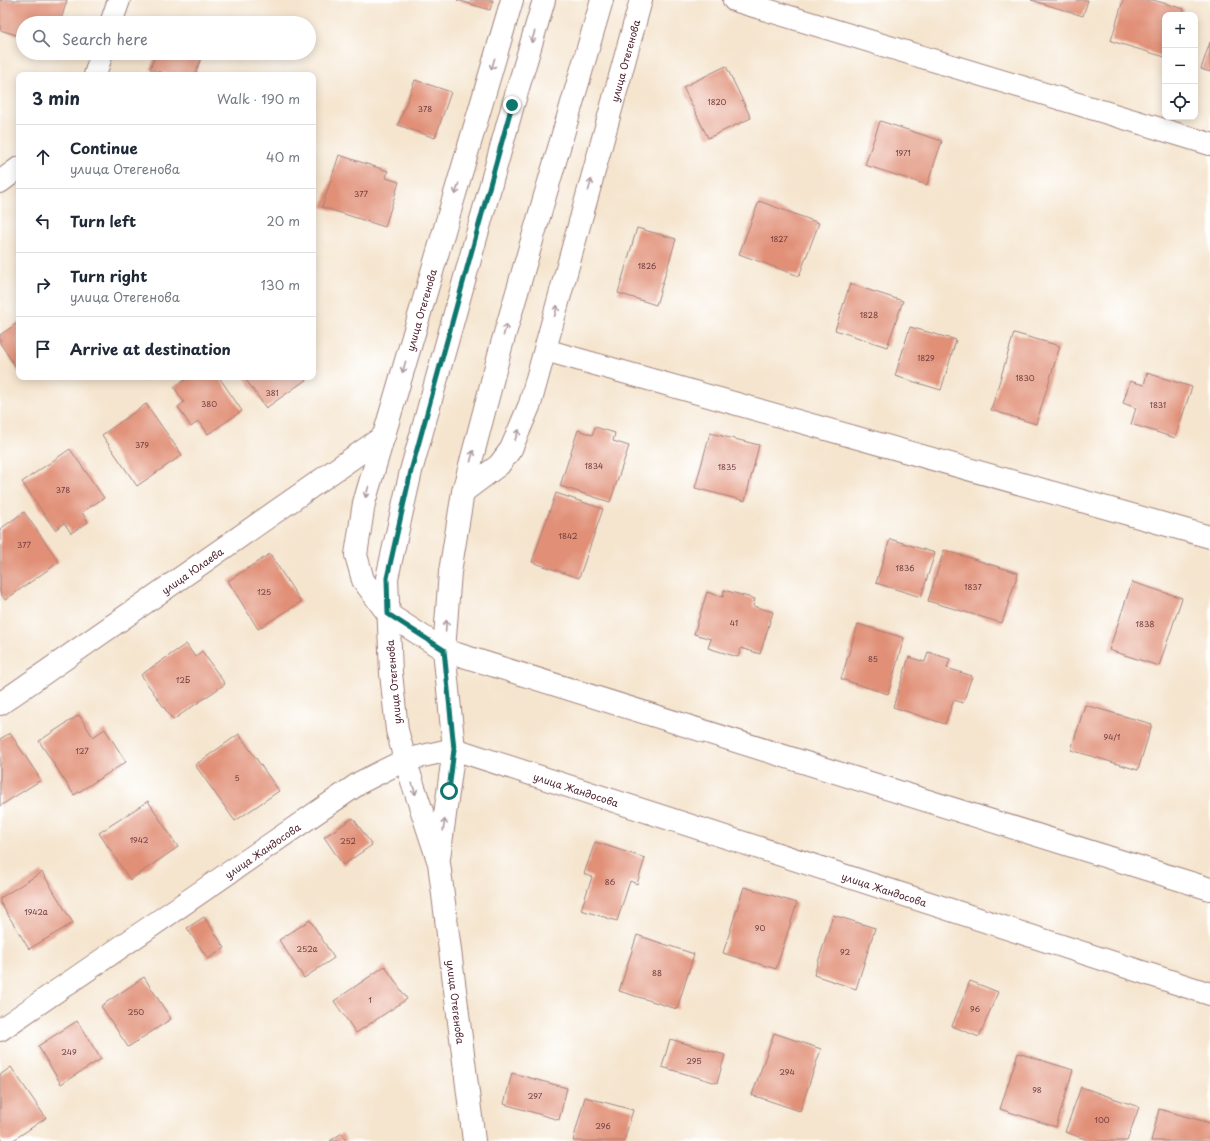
<!DOCTYPE html>
<html lang="en">
<head>
<meta charset="utf-8">
<style>
  :root { --surface:#fff; --page:#f6f6f7; --text:#1f2937; --muted:#747a83; --line:#e0e1e3 }
  body { margin:0; font-family:"Playpen Sans",sans-serif; background:var(--page); color:var(--text) }
  .controls { position:absolute; right:12px; top:12px; display:grid; overflow:hidden; border-radius:8px; box-shadow:0 2px 10px #0003 }
  .controls button { width:36px; height:36px; display:grid; place-items:center; padding:0; border:0; border-bottom:1px solid var(--line); background:var(--surface); color:var(--text); font:20px sans-serif }
  .stop { position:absolute; width:12px; height:12px; margin:-9px; border:3px solid #0f766e; border-radius:50%; background:#fff }
  .stop.end { background:#0f766e; border-color:#fff; box-shadow:0 1px 4px #0008 }
  .list { margin:0; padding:0; list-style:none }
  h2 { display:flex; justify-content:space-between; align-items:center; height:52px; margin:0; padding:0 16px; font-size:17px }
  h2 small { font-size:13px; font-weight:400; color:var(--muted) }
  .list li { display:grid; grid-template-columns:26px 1fr auto; gap:12px; align-items:center; box-sizing:border-box; height:64px; padding:0 16px; border-top:1px solid var(--line) }
  .list b { display:block; font-size:15px; white-space:nowrap }
  .list p { margin:0; font-size:13px; white-space:nowrap; color:var(--muted) }
  .list em { font-size:13px; font-style:normal; color:var(--muted) }
  .icon { flex:none; width:22px; height:22px; fill:none; stroke:currentColor; stroke-width:2; stroke-linecap:round; stroke-linejoin:round }
  .map { position:relative; flex:none; width:1210px; height:1141px; overflow:hidden }
  .search { position:absolute; background:var(--surface); box-shadow:0 2px 10px #0003; left:16px; top:16px; width:300px; height:44px; display:flex; align-items:center; gap:10px; box-sizing:border-box; padding:0 14px; border-radius:22px; color:var(--muted); font-size:15px }
  .panel { position:absolute; background:var(--surface); box-shadow:0 2px 10px #0003; left:16px; top:72px; width:300px; height:308px; border-radius:8px }
  .map>svg:first-child { display:block }
</style>
</head>
<body>
<div class="map">
<svg width="1210" height="1141" viewBox="0 0 1210 1141">
  <rect width="100%" height="100%" fill="#fff"/>
  <filter id="ink" filterUnits="userSpaceOnUse"><feTurbulence type="fractalNoise" baseFrequency=".025" numOctaves="2"/><feDisplacementMap in="SourceGraphic" scale="8" xChannelSelector="R" yChannelSelector="G"/><feConvolveMatrix kernelMatrix="1 2 1 2 8 2 1 2 1" color-interpolation-filters="sRGB"/></filter>
  <filter id="wash" filterUnits="userSpaceOnUse"><feTurbulence type="fractalNoise" baseFrequency=".012" numOctaves="4" result="noise"/><feDisplacementMap in="SourceGraphic" scale="16" xChannelSelector="R" yChannelSelector="G"/><feGaussianBlur stdDeviation="0.9" result="paint"/><feColorMatrix in="noise" values="0 0 0 0 0 0 0 0 0 0 0 0 0 0 0 0 0 1.4 0 .05"/><feComposite in="paint" operator="in"/></filter>
  <g filter="url(#wash)">
    <rect width="100%" height="100%" fill="#f5e5cf"/>
    <g id="blocks">
      <!-- building -->
      <path fill="#e19077" d="M0,0H67L60,23H23V37L0,30Z
        M457,0H493L490,10Z
        M1031,0H1088L1083,16Z
        M1123,0H1153L1184,9L1183,15H1165V57L1111,41Z
        M1210,42V72L1201,69Z
        M156,53H203L195,75H170L150,69Z
        M726,66L751,118L708,138L683,87Z
        M415,80L451,92L435,138L398,125Z
        M880,121L942,141L927,185L865,165Z
        M339,155L388,171L386,178L399,182L385,227L322,207Z
        M759,201L819,223L799,276L739,254Z
        M637,228L676,239L656,305L618,293Z
        M850,284L903,301L887,347L835,330Z
        M19,322V372L0,343V335Z
        M910,327L956,340L941,390L895,376Z
        M1014,333L1060,346L1036,424L991,410Z
        M1147,373L1192,387L1175,438L1131,424L1136,408L1123,403L1130,381L1144,385Z
        M190,377H219L242,411L208,434L199,421L191,427L178,407L184,402L174,387Z
        M244,377H310L266,408Z
        M146,404L182,455L137,486L102,435Z
        M595,427L615,433L613,441L629,446L610,502L560,486L578,430L592,435Z
        M710,433L759,445L745,501L695,488Z
        M70,449L104,498L82,512L88,522L71,533L64,523L55,530L22,482Z
        M556,493L603,509L579,578L532,562Z
        M24,512L59,562L5,600L0,592V529Z
        M890,539L935,553L921,597L876,583Z
        M944,550L1018,573L1002,623L928,601Z
        M270,554L301,602L258,629L228,581Z
        M1132,582L1182,598L1159,666L1109,650Z
        M724,590L755,599L753,606L773,612L760,654L741,648L738,657L708,648L711,639L694,634L707,592L723,597Z
        M858,624L904,638L888,694L841,679Z
        M186,644L195,657L202,651L225,684L173,720L141,675Z
        M928,652L950,659L947,668L972,676L963,703L954,700L945,724L893,707L909,657L925,662Z
        M1085,705L1152,724L1138,770L1071,750Z
        M79,715L93,737L105,729L126,762L74,795L39,741Z
        M10,733L41,780L0,806V739Z
        M239,734L279,791L235,821L195,765Z
        M148,801L178,847L130,880L99,833Z
        M353,818L372,845L343,865L324,837Z
        M595,842L645,858L637,884L630,881L617,921L581,910L592,877L584,874Z
        M42,872L73,923L29,949L0,902V898Z
        M744,887L797,903L776,969L723,953Z
        M833,915L875,928L856,989L814,975Z
        M204,917L225,948L208,959L187,928Z
        M310,920L334,958L304,978L279,940Z
        M637,935L694,954L677,1009L619,991Z
        M385,966L407,999L356,1033L334,1001Z
        M144,977L171,1019L128,1047L101,1006Z
        M970,981L998,992L979,1037L952,1026Z
        M77,1021L101,1059L61,1084L38,1046Z
        M774,1033L821,1049L800,1111L752,1095Z
        M670,1039L725,1055L717,1083L662,1067Z
        M1018,1053L1073,1070L1056,1127L1000,1109Z
        M11,1067L46,1118L12,1141H3L0,1137V1075Z
        M512,1073L567,1088L559,1120L504,1104Z
        M1081,1087L1139,1107L1127,1141H1091L1065,1132Z
        M585,1097L633,1110L624,1141H573Z
        M1159,1109L1210,1123V1141H1151Z
        M342,1133L347,1141H330Z"/>
    </g>
  </g>
  <g filter="url(#ink)">
    <use href="#blocks" fill-opacity="0" stroke="#a0827d" stroke-width="1"/>
    <g fill="none" stroke-linecap="round" stroke-linejoin="round">
      <defs>
        <g id="minor">
          <path d="M512,0L364,503L356,555L363,580L388,614L444,650L1210,889"/>
          <path d="M734,0L1210,144"/>
          <path d="M111,23L119,0"/>
          <path d="M95,75L102,53"/>
          <path d="M0,182L19,168"/>
          <path d="M545,350L1210,537"/>
          <path id="s1" d="M463,492L499,465L511,449L530,404L641,0"/>
          <path id="s2" d="M0,704L384,436"/>
          <path id="s3" d="M0,1030L361,782L405,760L454,749L1210,994"/>
        </g>
        <path id="tertiary" d="M439,858L454,749L444,650L450,572L463,492L501,347L602,0
          M474,1141L439,863L405,760L397,730L391,673L387,578L411,471L513,105L544,0"/>
      </defs>
      <!-- minor casing -->
      <use href="#minor" stroke="#a0827d" stroke-width="24"/>
      <!-- tertiary casing -->
      <use href="#tertiary" stroke="#a0827d" stroke-width="24"/>
      <!-- minor -->
      <use href="#minor" stroke="#fff" stroke-width="22"/>
      <!-- tertiary -->
      <use href="#tertiary" stroke="#fff" stroke-width="22"/>
    </g>
    <!-- one-way arrows -->
    <defs><path id="oneway-shaft" d="M-6 0H5M1.5-3L5.5 0L1.5 3" fill="none" stroke-width="1.6" stroke-linecap="round" stroke-linejoin="round"/></defs>
    <g stroke="#ae9aa0">
      <use href="#oneway-shaft" transform="translate(533 37) rotate(107)"/>
      <use href="#oneway-shaft" transform="translate(493 64) rotate(106)"/>
      <use href="#oneway-shaft" transform="translate(590 185) rotate(-75)"/>
      <use href="#oneway-shaft" transform="translate(457 189) rotate(106)"/>
      <use href="#oneway-shaft" transform="translate(556 311) rotate(-75)"/>
      <use href="#oneway-shaft" transform="translate(505 330) rotate(-74)"/>
      <use href="#oneway-shaft" transform="translate(404 367) rotate(106)"/>
      <use href="#oneway-shaft" transform="translate(517 435) rotate(-67)"/>
      <use href="#oneway-shaft" transform="translate(472 456) rotate(-75)"/>
      <use href="#oneway-shaft" transform="translate(367 492) rotate(107)"/>
      <use href="#oneway-shaft" transform="translate(446 626) rotate(-86)"/>
      <use href="#oneway-shaft" transform="translate(414 789) rotate(72)"/>
      <use href="#oneway-shaft" transform="translate(444 825) rotate(-82)"/>
    </g>
  </g>
  <g fill="none" stroke-linecap="round" stroke-linejoin="round" filter="url(#ink)">
    <!-- route -->
    <path stroke="#0f766e" stroke-width="5" d="M449,791L454,749L444,650L388,614L387,578L411,471L512,105"/>
  </g>
  <g text-anchor="middle" dominant-baseline="central" stroke-width="3.5" stroke-linejoin="round" paint-order="stroke">
    <!-- number labels -->
    <g font-size="8" fill="#703b3e">
      <text x="717" y="102">1820</text>
      <text x="425" y="109">378</text>
      <text x="903" y="153">1971</text>
      <text x="361" y="194">377</text>
      <text x="779" y="239">1827</text>
      <text x="647" y="266">1826</text>
      <text x="869" y="315">1828</text>
      <text x="926" y="358">1829</text>
      <text x="1025" y="378">1830</text>
      <text x="272" y="393">381</text>
      <text x="209" y="404">380</text>
      <text x="1158" y="405">1831</text>
      <text x="142" y="445">379</text>
      <text x="594" y="466">1834</text>
      <text x="727" y="467">1835</text>
      <text x="63" y="490">378</text>
      <text x="568" y="536">1842</text>
      <text x="24" y="545">377</text>
      <text x="905" y="568">1836</text>
      <text x="973" y="587">1837</text>
      <text x="264" y="592">125</text>
      <text x="734" y="623">41</text>
      <text x="1145" y="624">1838</text>
      <text x="873" y="659">85</text>
      <text x="183" y="680">12Б</text>
      <text x="1112" y="737">94/1</text>
      <text x="82" y="751">127</text>
      <text x="237" y="778">5</text>
      <text x="139" y="840">1942</text>
      <text x="348" y="841">252</text>
      <text x="610" y="882">86</text>
      <text x="36" y="912">1942а</text>
      <text x="760" y="928">90</text>
      <text x="307" y="949">252а</text>
      <text x="845" y="952">92</text>
      <text x="657" y="973">88</text>
      <text x="370" y="1000">1</text>
      <text x="975" y="1009">96</text>
      <text x="136" y="1012">250</text>
      <text x="69" y="1052">249</text>
      <text x="694" y="1061">295</text>
      <text x="787" y="1072">294</text>
      <text x="1037" y="1090">98</text>
      <text x="535" y="1096">297</text>
      <text x="1102" y="1120">100</text>
      <text x="603" y="1126">296</text>
    </g>
    <!-- street labels -->
    <g font-size="10" fill="#4a1f2b" stroke="#fff">
      <text stroke="none"><textPath href="#s1" startOffset="470">улица Отегенова</textPath></text>
      <text transform="translate(421 310) rotate(-74)">улица Отегенова</text>
      <text stroke="none"><textPath href="#s2" startOffset="234">улица Юлаева</textPath></text>
      <text transform="translate(393 682) rotate(-95)">улица Отегенова</text>
      <text stroke="none"><textPath href="#s3" startOffset="666">улица Жандосова</textPath></text>
      <text stroke="none"><textPath href="#s3" startOffset="318">улица Жандосова</textPath></text>
      <text stroke="none"><textPath href="#s3" startOffset="990">улица Жандосова</textPath></text>
      <text transform="translate(456 1002) rotate(83)">улица Отегенова</text>
    </g>
  </g>
</svg>
<div class="controls">
<button>+</button>
<button>−</button>
<button><svg class="icon" aria-label="locate" viewBox="0 0 24 24"><circle cx="12" cy="12" r="6"/><path d="M12 2v4M12 18v4M2 12h4M18 12h4"/></svg></button>
</div>
<div class="stop" style="left:449px;top:791px"></div>
<div class="stop end" style="left:512px;top:105px"></div>
<div class="search"><svg class="icon" aria-label="search" viewBox="0 0 24 24"><circle cx="10" cy="10" r="6"/><path d="M15 15l6 6"/></svg>Search here</div>
<section class="panel">
<h2>3 min<small>Walk · 190 m</small></h2>
<ul class="list">
<li><svg class="icon" aria-label="ahead" viewBox="0 0 24 24"><path d="M12 20V5M6 11l6-6 6 6"/></svg><div><b>Continue</b><p>улица Отегенова</p></div><em>40 m</em></li>
<li><svg class="icon" aria-label="left" viewBox="0 0 24 24"><path d="M17 20v-9H6M10 6l-5 5 5 5"/></svg><div><b>Turn left</b></div><em>20 m</em></li>
<li><svg class="icon" aria-label="right" viewBox="0 0 24 24"><path d="M7 20v-9h11M14 6l5 5-5 5"/></svg><div><b>Turn right</b><p>улица Отегенова</p></div><em>130 m</em></li>
<li><svg class="icon" aria-label="arrive" viewBox="0 0 24 24"><path d="M6 21V4h12l-3 4 3 4H6"/></svg><div><b>Arrive at destination</b></div></li>
</ul>
</section>
</div>
</body>
</html>
